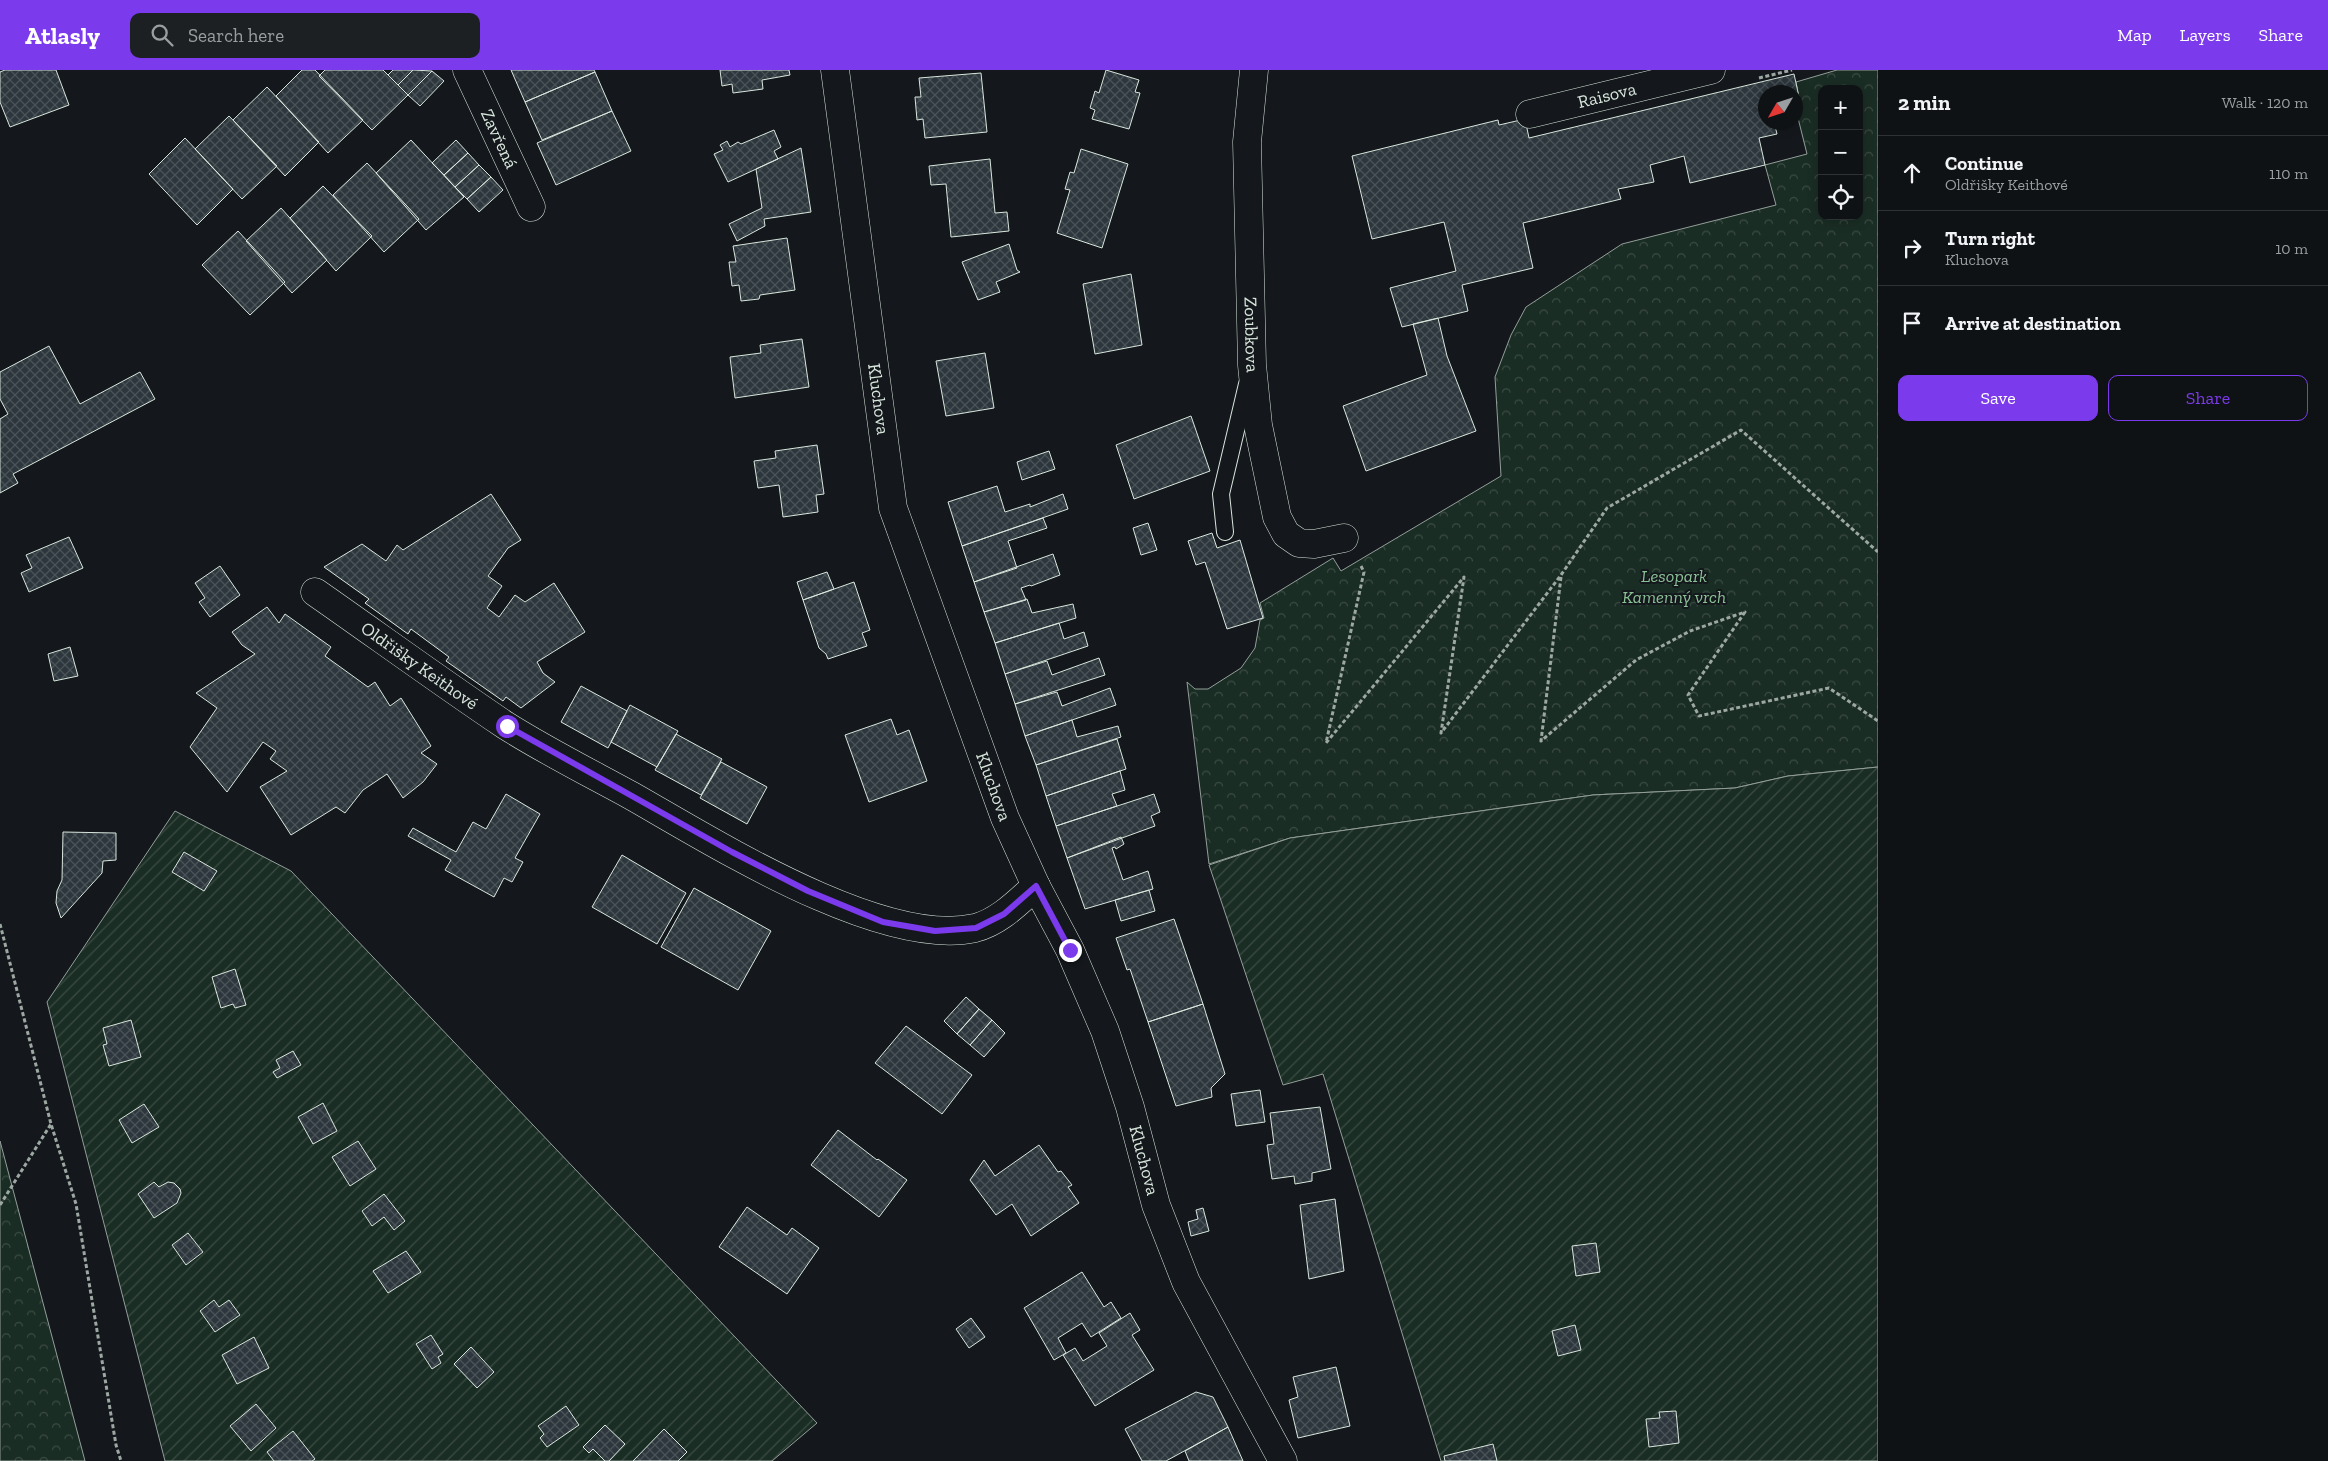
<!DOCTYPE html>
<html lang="en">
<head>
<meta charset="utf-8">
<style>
  :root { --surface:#0f1215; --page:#1d2022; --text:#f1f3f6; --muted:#9b9ea0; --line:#2f3234; --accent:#7c3aed }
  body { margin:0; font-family:"Zilla Slab",serif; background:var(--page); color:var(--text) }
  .controls { position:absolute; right:15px; top:15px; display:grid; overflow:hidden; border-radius:10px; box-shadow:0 2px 12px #0003 }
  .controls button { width:45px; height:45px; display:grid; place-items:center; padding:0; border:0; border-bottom:1px solid var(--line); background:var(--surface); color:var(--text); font:25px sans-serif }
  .compass { position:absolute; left:1758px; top:15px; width:45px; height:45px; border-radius:50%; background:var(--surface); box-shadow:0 2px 12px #0003; rotate:231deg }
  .stop { position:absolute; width:15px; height:15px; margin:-11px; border:4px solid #7c3aed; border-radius:50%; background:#fff }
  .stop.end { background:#7c3aed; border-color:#fff; box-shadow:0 1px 5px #0008 }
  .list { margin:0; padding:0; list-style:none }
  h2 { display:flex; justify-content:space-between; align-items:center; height:65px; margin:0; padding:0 20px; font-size:21px }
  h2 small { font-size:16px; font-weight:400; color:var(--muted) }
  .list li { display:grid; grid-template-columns:32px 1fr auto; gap:15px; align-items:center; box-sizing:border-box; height:75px; padding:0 20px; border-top:1px solid var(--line) }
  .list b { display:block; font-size:19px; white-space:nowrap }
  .list p { margin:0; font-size:16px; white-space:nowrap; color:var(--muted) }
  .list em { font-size:16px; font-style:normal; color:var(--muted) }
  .actions { display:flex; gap:10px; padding:15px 20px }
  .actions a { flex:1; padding:11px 0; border:1px solid var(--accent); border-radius:10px; text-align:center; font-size:18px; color:var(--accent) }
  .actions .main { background:var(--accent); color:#fff }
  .icon { flex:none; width:28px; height:28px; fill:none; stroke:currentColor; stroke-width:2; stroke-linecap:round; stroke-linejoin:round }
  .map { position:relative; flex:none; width:1878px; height:1391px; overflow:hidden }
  header { display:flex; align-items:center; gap:30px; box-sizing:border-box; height:70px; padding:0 25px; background:var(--accent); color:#fff }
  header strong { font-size:24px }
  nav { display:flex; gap:28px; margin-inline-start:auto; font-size:18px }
  .search { width:350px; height:45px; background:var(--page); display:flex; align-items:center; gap:12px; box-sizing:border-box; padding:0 18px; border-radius:10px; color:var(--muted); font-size:19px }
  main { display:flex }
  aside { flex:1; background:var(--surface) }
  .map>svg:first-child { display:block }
</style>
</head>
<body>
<header>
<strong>Atlasly</strong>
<div class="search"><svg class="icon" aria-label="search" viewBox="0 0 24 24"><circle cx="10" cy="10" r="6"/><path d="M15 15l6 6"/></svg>Search here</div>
<nav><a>Map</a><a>Layers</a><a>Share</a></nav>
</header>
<main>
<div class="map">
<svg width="1878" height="1391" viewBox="0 0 1878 1391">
  <defs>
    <pattern id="forest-crowns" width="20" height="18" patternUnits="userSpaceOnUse" patternTransform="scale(1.25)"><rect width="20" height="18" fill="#1a2d24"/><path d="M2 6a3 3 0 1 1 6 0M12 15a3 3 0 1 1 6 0" fill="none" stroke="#3b4b43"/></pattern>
    <pattern id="garden-furrows" width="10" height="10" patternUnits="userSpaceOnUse" patternTransform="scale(1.25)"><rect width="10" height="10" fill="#1a2d24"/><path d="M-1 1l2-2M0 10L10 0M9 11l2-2" fill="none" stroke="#3b4b43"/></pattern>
    <pattern id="building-cross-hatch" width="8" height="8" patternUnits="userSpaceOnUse" patternTransform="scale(1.25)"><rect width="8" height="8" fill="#2c363c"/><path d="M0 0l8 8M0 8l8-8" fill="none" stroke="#4a5358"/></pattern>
  </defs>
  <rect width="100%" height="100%" fill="#14181c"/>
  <!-- forest -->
  <path fill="url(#forest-crowns)" stroke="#939e99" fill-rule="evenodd" d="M1837,0H1878V697L1788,706L1735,718L1593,725L1290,768L1209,794L1187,612L1195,619H1208L1241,598L1255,578L1260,550L1264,548L1260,533L1333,488L1341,501L1501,406L1495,307L1511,265L1526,237L1622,174L1776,135L1765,95L1807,84L1796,40V29L1799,28L1796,12ZM1822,19H1859V146H1822Z
    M0,1071L85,1391H0Z"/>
  <!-- garden -->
  <path fill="url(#garden-furrows)" stroke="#939e99" d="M1878,697V1391H1441L1323,1004L1283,1015L1209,795L1290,768L1593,725L1735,718L1788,706Z
    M175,741L291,801L817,1353L772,1391H165L47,932Z"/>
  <!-- building -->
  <path fill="url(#building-cross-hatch)" stroke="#d8e6dc" d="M5,0H56L69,35L10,57L0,32V2Z
    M302,0H315L363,50L328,83L276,26Z
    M325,0H383L408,25L372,60L319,6Z
    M393,0H413L398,15L388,5Z
    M413,0L432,1L408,25L398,15Z
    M511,0H594L595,2L525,32Z
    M720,0H789L790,5L762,10L763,19L733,23L732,14L722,16Z
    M1106,0L1139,10L1135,22L1140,23L1129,59L1092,49L1095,40L1090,38L1095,21L1099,23Z
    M432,1L444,11L420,36L408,25Z
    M595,2L612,41L542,70L525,32Z
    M981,3L987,62L925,68L923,49L917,50L915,27H921L919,8Z
    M1794,4L1799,27L1796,28V22H1766V52H1774L1777,64L1759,68L1765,95L1690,113L1684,86L1650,95L1654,112L1618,119L1621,129L1523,153L1533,198L1462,215L1468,241L1402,257L1390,218L1456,201L1444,152L1372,169L1352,86L1498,50L1499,55L1525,49L1529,68Z
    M267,17L319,72L285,106L233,50Z
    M612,41L631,81L556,115L537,73Z
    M229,46L277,96L242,129L195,79Z
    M774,60L781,77L774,81L778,89L728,112L714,84L723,80L720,75L727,71L730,77L738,72L741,74Z
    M185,68L233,119L197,155L149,104Z
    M411,70L464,127L426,160L376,103Z
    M456,70L468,83L444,105L432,93Z
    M801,78L811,142L764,149L765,156L737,171L729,154L762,138L756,99Z
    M1081,79L1128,94L1102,178L1057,163L1070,120L1065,119L1070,102L1074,103Z
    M468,83L479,95L455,117L444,105Z
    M990,89L995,143L1007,142L1009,161L951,167L946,114L931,115L929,96Z
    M367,93L419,149L384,182L333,125Z
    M479,95L491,107L467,129L455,117Z
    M491,107L503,120L479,142L467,129Z
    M323,116L372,166L336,201L290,148Z
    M281,138L327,190L292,223L246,171Z
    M238,161L285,212L250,245L202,195Z
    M787,168L795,220L760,225L759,229L741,231L739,215L732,216L729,192H736L733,176Z
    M1009,174L1017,200L1020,202L996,212L1000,222L978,230L962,192Z
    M1131,204L1142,275L1095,284L1083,214Z
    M1438,248L1447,286L1476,361L1366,401L1343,336L1427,305L1413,254Z
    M802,269L809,317L735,328L730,287L761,283L760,275Z
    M49,276L80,334L140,302L155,329L13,404L18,413L0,423V349L8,344L0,329V302Z
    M985,283L994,338L946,346L936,291Z
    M1191,346L1210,401L1134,429L1116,375Z
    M817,375L824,424L816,425L818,442L783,447L779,415L758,418L754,391L776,388L775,381Z
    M1049,381L1055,399L1022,410L1017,392Z
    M997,416L1005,442L1030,434V437L1063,424L1068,439L962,476L948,432Z
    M491,424L521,470L508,478L488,506L502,516L487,538L499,547L515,525L525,532L554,513L585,562L537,592L543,603L555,612L521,638L506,627L503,631L446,591L449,587L411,559L408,564L365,533L369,529L324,497L362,474L386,491L397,475L403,480Z
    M1043,448L1047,458L1008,471L1017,498L974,512L962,476Z
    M1148,453L1157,480L1141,485L1133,458Z
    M1212,463L1217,478L1240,470L1263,548L1227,559L1205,492L1196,495L1188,471Z
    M69,467L83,498L29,522L21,503L32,498L26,485Z
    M1053,484L1060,505L1031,516L1030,515L1021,518L1026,530L984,542L974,512Z
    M220,496L240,525L210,547L199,532L205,528L195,513Z
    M827,502L834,519L803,530L797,512Z
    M854,512L870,560L862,563L867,576L828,589L826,584L819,578L803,530Z
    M1027,529L1032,543L1073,534L1076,548L995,573L984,542Z
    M267,537L279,553L285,544L331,577L325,586L368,617L375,612L390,636L401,628L431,676L421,683L437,694L423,712L403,728L387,704L363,720L345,743L336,737L291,765L260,717L287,701L270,689L276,681L263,672L227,722L190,677L217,638L196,623L255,584L242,575L232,562Z
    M1059,553L1064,569L1084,562L1088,576L1005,604L995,573Z
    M70,577L78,606L54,611L48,584Z
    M1099,588L1105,605L1015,634L1005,604L1047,591L1052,605Z
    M581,616L627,641L608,678L561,652Z
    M1110,618L1116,635L1025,666L1015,634L1057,622L1062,636Z
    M630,635L678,661L657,697L611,672Z
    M891,649L897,665L909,660L927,711L869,732L845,665Z
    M1072,650L1077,667L1118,656L1121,667L1036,695L1025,666Z
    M676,664L722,689L701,725L655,700Z
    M1117,669L1126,699L1046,726L1036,695Z
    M721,692L767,717L747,754L700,728Z
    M1120,701L1125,720L1112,724L1117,736L1056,756L1046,726Z
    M506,724L540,744L515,788L523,792L512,812L504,808L494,827L445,800L451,790L408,766L413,758L456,782L473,752L486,759Z
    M1154,724L1160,742L1151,746L1155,756L1067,788L1056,756Z
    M63,762L116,763V790L103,791L102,803L61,848L56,833L57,821L62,810Z
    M1121,767L1124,774L1116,779L1115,777L1112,778L1123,810L1148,801L1153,819L1085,839L1067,788Z
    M184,782L217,801L204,821L172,802Z
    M622,785L686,823L657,874L592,837Z
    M694,818L771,861L738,920L661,877Z
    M1149,820L1155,841L1121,851L1115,830Z
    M1174,849L1203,934L1148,952L1130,899L1127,900L1116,868Z
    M235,899L246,935L235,938L233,934L221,938L212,907Z
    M966,927L979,939L957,964L944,951Z
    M1203,934L1225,1004L1211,1018L1212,1027L1176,1036L1148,952Z
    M979,939L992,950L970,975L957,964Z
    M131,950L141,987L109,996L103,975L107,974L103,958Z
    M992,950L1005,963L984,987L970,975Z
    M906,956L972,1005L942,1044L875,993Z
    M293,981L301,995L277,1008L273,1002L280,998L276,990Z
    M1260,1020L1265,1052L1236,1056L1231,1024Z
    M323,1033L337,1061L313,1074L298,1047Z
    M144,1034L159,1057L132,1073L119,1050Z
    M1320,1037L1331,1099L1312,1103V1111L1295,1114L1294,1106L1272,1109L1267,1075L1274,1074L1270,1043Z
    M838,1060L877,1090L878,1089L907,1110L879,1147L811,1095Z
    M358,1071L376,1099L350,1116L332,1087Z
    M1039,1075L1058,1102L1061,1101L1072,1115L1068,1117L1079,1133L1031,1166L1012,1134L996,1145L970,1110L984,1090L995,1106Z
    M154,1112L159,1117L168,1112L174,1113L180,1119L181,1123L177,1133L154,1148L138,1124Z
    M384,1124L405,1151L394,1160L384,1147L372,1156L362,1141Z
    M1335,1129L1344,1201L1309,1209L1300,1135Z
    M747,1137L787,1165L792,1158L819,1178L787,1224L719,1177Z
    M1203,1138L1209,1161L1191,1166L1188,1152L1198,1149L1196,1140Z
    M188,1163L203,1182L186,1195L172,1175Z
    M1596,1173L1600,1202L1576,1206L1572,1176Z
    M406,1181L421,1202L388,1223L373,1201Z
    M1082,1202L1104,1237L1111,1232L1121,1248L1091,1267L1082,1253L1058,1268L1066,1283L1054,1290L1024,1238Z
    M214,1230L219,1237L229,1230L240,1245L215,1262L200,1241Z
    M1130,1243L1140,1260L1132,1265L1154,1300L1095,1336L1063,1285L1075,1278L1083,1291L1107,1276L1099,1263Z
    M971,1248L985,1267L969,1278L956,1259Z
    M1575,1255L1581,1280L1558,1286L1552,1261Z
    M431,1265L443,1284L438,1287L441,1293L432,1299L416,1274Z
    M254,1267L269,1298L237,1314L222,1285Z
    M471,1277L494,1302L477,1318L454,1294Z
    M1336,1297L1350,1356L1298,1368L1289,1330L1298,1327L1293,1307Z
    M1196,1322L1213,1327L1228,1357L1166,1391H1142L1125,1359Z
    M256,1334L276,1358L251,1381L230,1356Z
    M566,1336L579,1355L547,1377L540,1368L544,1364L538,1356Z
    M1676,1341L1679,1373L1649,1377L1646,1349L1660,1348L1659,1342Z
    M605,1355L625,1374L609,1391H605L593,1379L589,1383L583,1377Z
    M1228,1357L1243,1391H1189L1185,1381Z
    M664,1359L687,1382L678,1391H633Z
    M293,1361L315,1389L312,1391H274L267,1382Z
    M1493,1374L1497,1391H1445L1444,1386Z"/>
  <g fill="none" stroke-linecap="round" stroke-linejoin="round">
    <defs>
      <path id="service" d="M1225,462L1221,424L1247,314"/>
      <g id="minor">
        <path id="s1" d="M467,0L531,137"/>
        <path id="s2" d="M835,0L893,438L1005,748L1036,816L1070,880L1105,961L1130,1037L1156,1135L1186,1212L1283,1391"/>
        <path id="s3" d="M1254,0L1247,72L1252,295L1258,355L1277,447L1286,464L1299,473L1314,474L1344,468"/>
        <path id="s4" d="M1530,44L1711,0"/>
        <path id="s5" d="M315,522C378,566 441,612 505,655C546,681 590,703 632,726C713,772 882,879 975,858C999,852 1018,832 1036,816"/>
      </g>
    </defs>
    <!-- service casing -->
    <use href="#service" stroke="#d8e6dc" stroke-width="18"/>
    <!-- minor casing -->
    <use href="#minor" stroke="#d8e6dc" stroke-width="29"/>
    <!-- path -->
    <path stroke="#9da8a2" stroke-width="3" stroke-dasharray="4 2.5" stroke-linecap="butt" d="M1759,8L1792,0
      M1361,496L1364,502L1326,673L1464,507L1441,663L1561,505L1607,438L1741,360L1878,482
      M1561,507L1541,671L1636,590L1690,561L1745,542L1688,625L1699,646L1829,618L1878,651
      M0,854L51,1054L76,1134L116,1375L121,1391
      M0,1135L51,1054"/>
    <!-- service -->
    <use href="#service" stroke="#14181c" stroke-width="16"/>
    <!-- minor -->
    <use href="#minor" stroke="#14181c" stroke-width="28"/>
  </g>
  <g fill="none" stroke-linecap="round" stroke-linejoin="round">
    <!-- route -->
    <path stroke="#7c3aed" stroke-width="6" d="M507,656L732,782L808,821L883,852L935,861L976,858L1004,844L1036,816L1070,880"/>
  </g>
  <g text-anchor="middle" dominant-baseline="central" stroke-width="4" stroke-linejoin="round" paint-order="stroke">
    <!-- street labels -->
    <g font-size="18" fill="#d8e6dc" stroke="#14181c">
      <text stroke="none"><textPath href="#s4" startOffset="79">Raisova</textPath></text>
      <text stroke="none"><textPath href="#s1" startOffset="76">Zavřená</textPath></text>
      <text stroke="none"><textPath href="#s3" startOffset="265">Zoubkova</textPath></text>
      <text stroke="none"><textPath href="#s2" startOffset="332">Kluchova</textPath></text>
      <text stroke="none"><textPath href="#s5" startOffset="128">Oldřišky Keithové</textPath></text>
      <text stroke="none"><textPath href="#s2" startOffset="738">Kluchova</textPath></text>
      <text stroke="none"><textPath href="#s2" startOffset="1142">Kluchova</textPath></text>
    </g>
    <!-- park labels -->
    <g font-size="18" font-style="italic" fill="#8ac095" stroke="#14181c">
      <text x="1674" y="506">Lesopark<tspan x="1674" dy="21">Kamenný vrch</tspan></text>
    </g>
  </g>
</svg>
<div class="controls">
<button>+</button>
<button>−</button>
<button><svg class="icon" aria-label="locate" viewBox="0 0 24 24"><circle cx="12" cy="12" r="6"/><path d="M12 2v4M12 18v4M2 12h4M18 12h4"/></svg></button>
</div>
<svg class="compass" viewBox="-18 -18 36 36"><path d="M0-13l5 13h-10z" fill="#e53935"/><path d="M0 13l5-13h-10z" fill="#9b9ea0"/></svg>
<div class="stop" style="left:507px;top:656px"></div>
<div class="stop end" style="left:1070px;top:880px"></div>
</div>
<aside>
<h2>2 min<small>Walk · 120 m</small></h2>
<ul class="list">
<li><svg class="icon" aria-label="ahead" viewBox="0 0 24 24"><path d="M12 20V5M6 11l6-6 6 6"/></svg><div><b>Continue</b><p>Oldřišky Keithové</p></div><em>110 m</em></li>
<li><svg class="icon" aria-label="right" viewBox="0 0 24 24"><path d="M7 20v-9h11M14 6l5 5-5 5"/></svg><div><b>Turn right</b><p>Kluchova</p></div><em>10 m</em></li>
<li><svg class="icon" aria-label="arrive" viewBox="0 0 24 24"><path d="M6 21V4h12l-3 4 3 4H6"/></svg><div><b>Arrive at destination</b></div></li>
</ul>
<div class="actions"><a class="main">Save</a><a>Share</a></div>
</aside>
</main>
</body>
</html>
